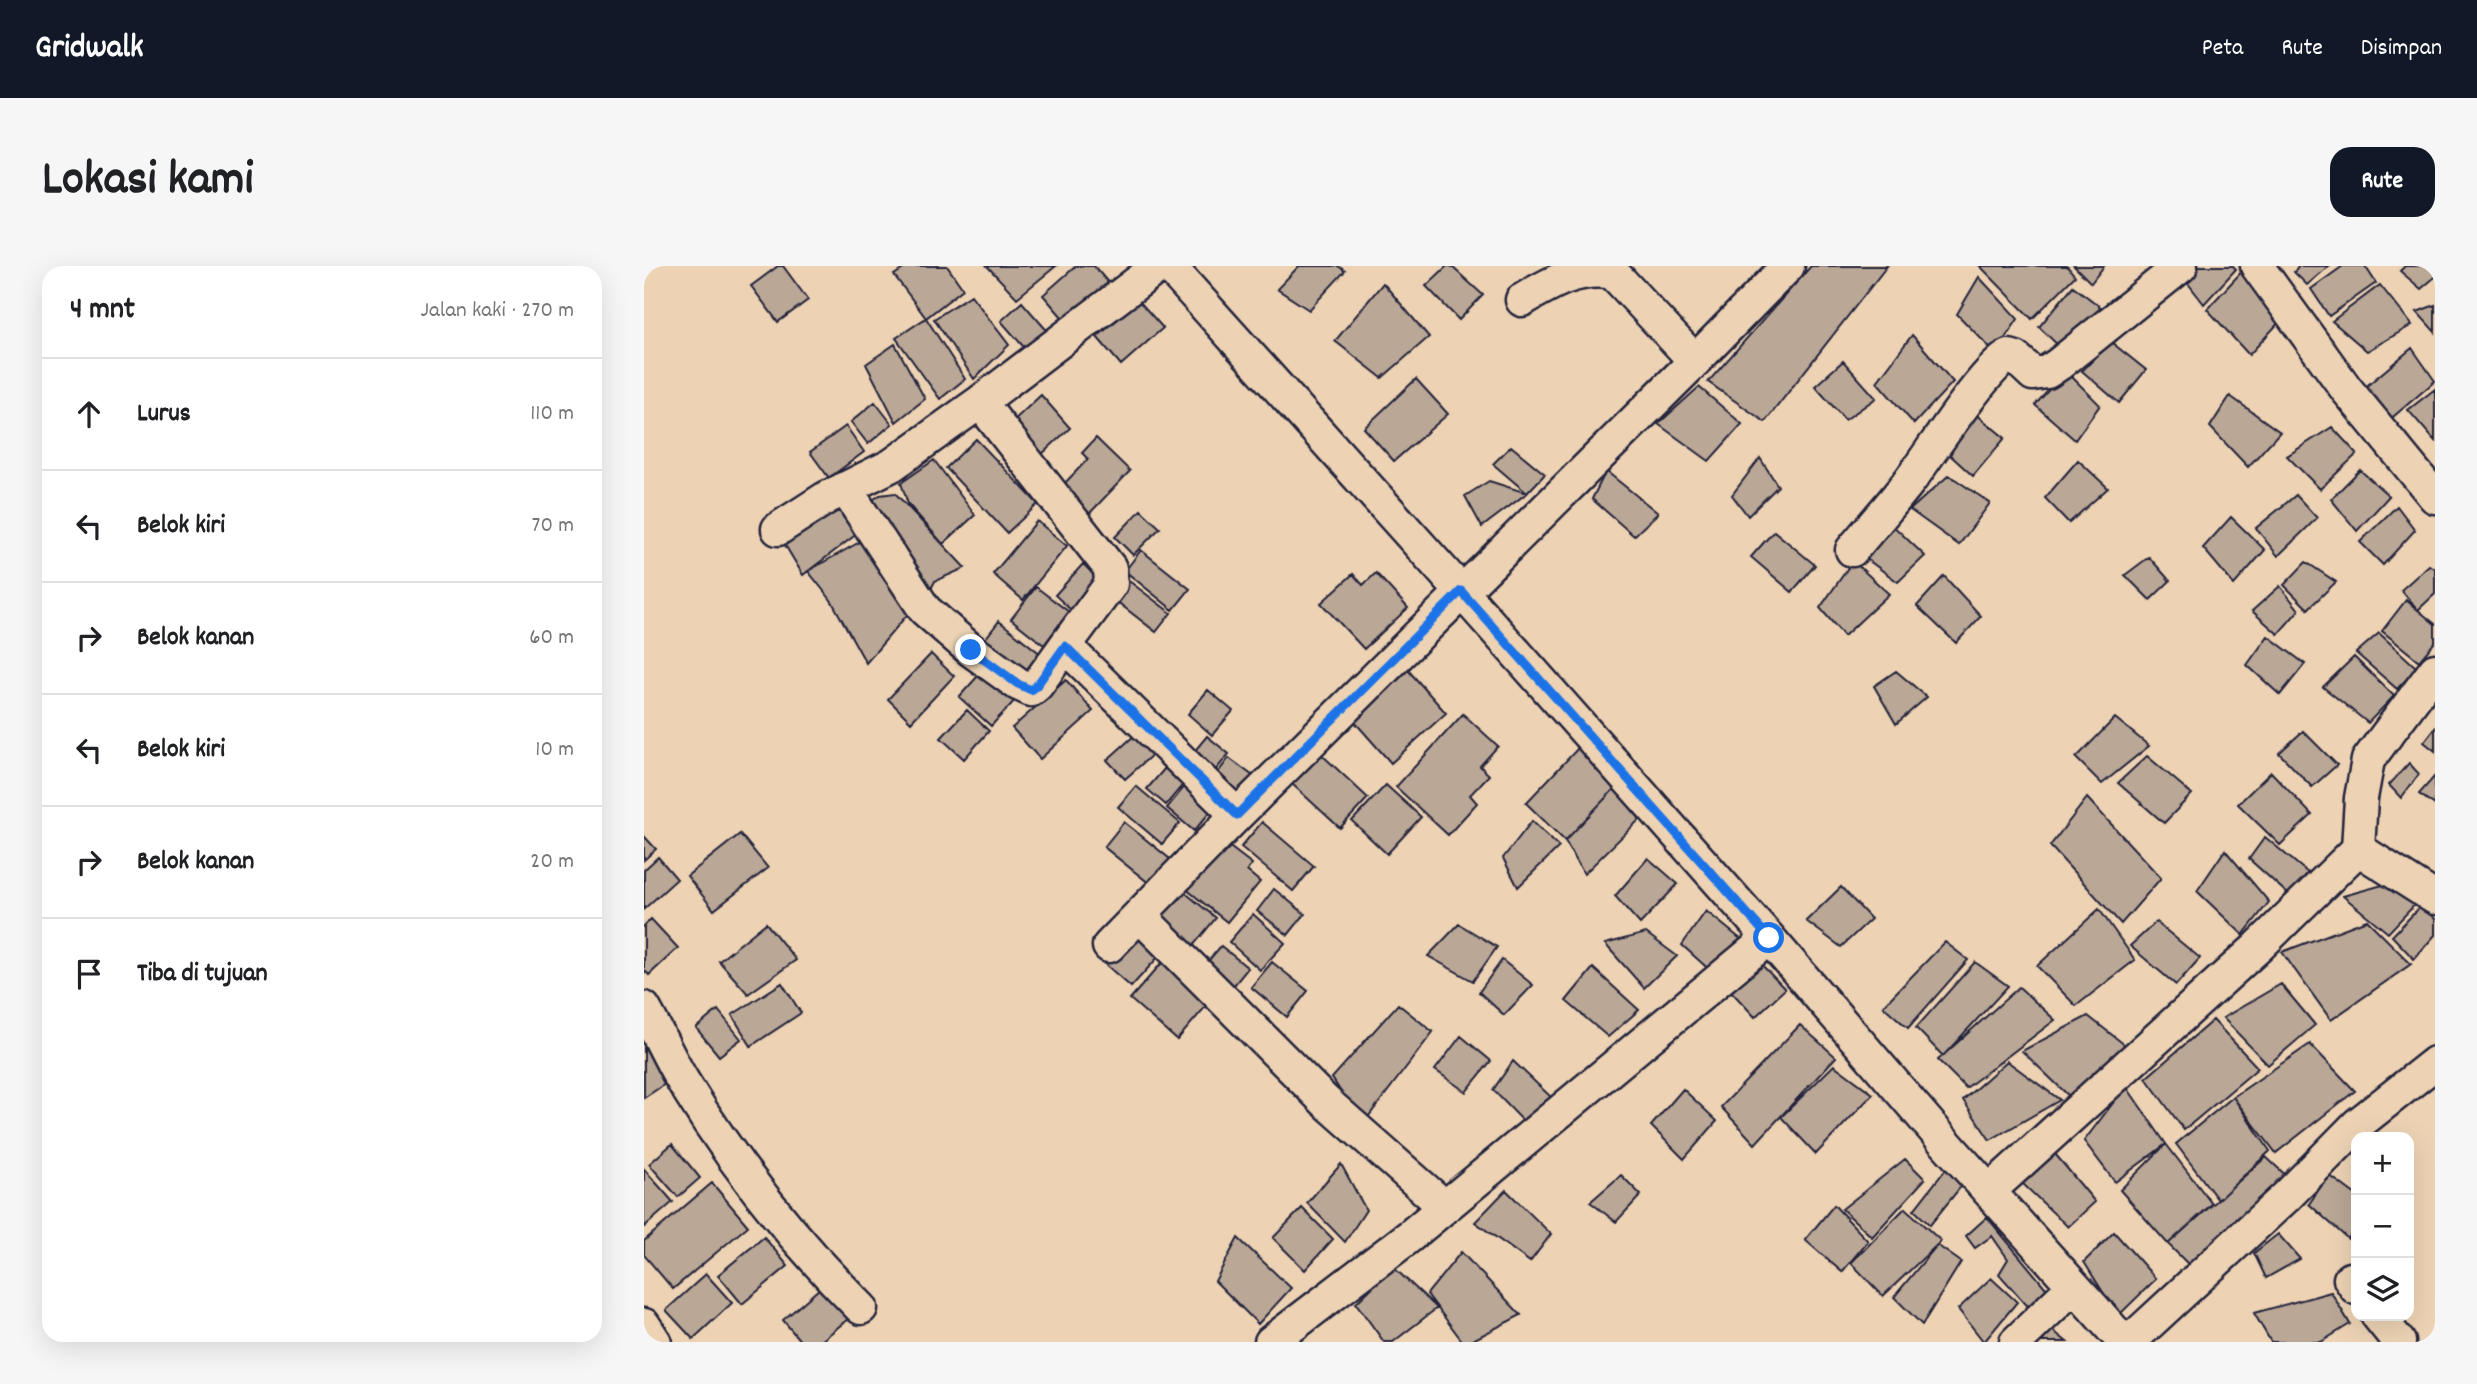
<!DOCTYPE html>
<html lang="id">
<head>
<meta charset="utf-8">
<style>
  :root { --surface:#fff; --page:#f6f6f6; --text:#202124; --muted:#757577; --line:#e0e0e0; --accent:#111827 }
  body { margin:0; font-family:Dekko,sans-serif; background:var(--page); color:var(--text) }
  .controls { position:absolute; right:21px; bottom:21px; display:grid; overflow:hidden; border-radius:14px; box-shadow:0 7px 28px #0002 }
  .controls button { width:63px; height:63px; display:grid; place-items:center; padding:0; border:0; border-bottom:2px solid var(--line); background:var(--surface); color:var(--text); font:35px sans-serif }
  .stop { position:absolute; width:21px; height:21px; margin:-16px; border:5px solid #1a73e8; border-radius:50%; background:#fff }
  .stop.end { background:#1a73e8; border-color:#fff; box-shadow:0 2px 7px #0008 }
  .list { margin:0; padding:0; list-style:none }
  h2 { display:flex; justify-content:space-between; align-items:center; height:91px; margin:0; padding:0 28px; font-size:30px }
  h2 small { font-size:23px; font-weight:400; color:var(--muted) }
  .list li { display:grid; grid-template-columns:46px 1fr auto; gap:21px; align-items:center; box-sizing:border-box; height:112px; padding:0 28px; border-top:2px solid var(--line) }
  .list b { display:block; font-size:26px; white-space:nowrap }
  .list em { font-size:23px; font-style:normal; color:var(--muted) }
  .icon { flex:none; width:38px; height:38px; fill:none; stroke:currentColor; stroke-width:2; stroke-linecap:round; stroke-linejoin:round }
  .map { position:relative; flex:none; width:1791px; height:1076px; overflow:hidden; border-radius:21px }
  header { display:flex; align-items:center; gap:42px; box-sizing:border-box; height:98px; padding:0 35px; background:var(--accent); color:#fff }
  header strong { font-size:33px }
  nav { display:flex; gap:38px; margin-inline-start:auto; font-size:24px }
  .intro { display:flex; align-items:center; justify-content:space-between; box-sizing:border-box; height:168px; padding:0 42px }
  h1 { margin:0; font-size:49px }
  .button { padding:18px 32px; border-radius:21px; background:var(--accent); color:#fff; font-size:24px; font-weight:700 }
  main { display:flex; gap:42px; padding:0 42px }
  aside { flex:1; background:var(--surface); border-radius:21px; box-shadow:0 7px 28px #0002 }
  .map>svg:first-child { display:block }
</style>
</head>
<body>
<header>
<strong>Gridwalk</strong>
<nav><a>Peta</a><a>Rute</a><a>Disimpan</a></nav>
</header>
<div class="intro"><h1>Lokasi kami</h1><a class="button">Rute</a></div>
<main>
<aside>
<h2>4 mnt<small>Jalan kaki · 270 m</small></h2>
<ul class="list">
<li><svg class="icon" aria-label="ahead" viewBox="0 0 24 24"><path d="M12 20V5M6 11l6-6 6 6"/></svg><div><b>Lurus</b></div><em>110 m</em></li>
<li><svg class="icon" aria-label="left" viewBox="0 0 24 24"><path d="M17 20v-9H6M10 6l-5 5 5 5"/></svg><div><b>Belok kiri</b></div><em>70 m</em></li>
<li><svg class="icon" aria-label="right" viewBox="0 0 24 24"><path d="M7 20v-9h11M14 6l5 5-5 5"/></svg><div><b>Belok kanan</b></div><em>60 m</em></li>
<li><svg class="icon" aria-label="left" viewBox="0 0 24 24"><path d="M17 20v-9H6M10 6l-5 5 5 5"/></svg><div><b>Belok kiri</b></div><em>10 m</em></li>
<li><svg class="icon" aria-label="right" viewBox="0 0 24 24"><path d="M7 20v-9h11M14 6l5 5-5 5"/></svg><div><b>Belok kanan</b></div><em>20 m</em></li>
<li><svg class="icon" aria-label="arrive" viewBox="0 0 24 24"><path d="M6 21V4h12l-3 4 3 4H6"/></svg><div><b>Tiba di tujuan</b></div></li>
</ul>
</aside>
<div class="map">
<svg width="1791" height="1076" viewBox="0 0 1791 1076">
  <rect width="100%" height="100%" fill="#edd3b4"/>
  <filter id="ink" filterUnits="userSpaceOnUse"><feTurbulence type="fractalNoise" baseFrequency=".0143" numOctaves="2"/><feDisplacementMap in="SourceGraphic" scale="14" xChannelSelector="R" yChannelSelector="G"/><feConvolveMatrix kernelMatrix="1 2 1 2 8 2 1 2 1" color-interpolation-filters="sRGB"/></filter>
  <g filter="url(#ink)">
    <!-- building -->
    <path fill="#baa796" stroke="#22223b" stroke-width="2" d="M134,0H139L164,34L134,56L107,20Z
      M264,0H303L319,23L282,52L250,9Z
      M343,0H412L373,32Z
      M432,0H450L467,20L424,58L399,29Z
      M655,0H694L701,5L665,44L633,23Z
      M803,0H807L839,29L815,54L782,20Z
      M1167,0H1243L1121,156L1064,116Z
      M1336,0H1423L1431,10L1388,53Z
      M1430,0H1460L1447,17Z
      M1546,0H1589L1592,3L1560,38L1536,7Z
      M1655,0H1685L1663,19L1650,6Z
      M1699,0H1721L1732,17L1685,50L1667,23Z
      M1761,0H1791V11L1777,23L1756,5Z
      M1601,2L1640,51L1605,89L1563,43Z
      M1335,11L1374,53L1351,87L1313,48Z
      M739,17L785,71L738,112L691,75Z
      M1736,19L1768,59L1723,85L1688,55Z
      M1429,20L1459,43L1421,86L1395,61Z
      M327,29L365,79L330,113L290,53Z
      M495,35L519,62L477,99L453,71Z
      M378,36L406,68L385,87L357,55Z
      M1791,39V66L1773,46Z
      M282,52L321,113L296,133L252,72Z
      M1268,69L1309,116L1270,158L1233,116Z
      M1467,76L1502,104L1475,137L1438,105Z
      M251,78L281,133L252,156L222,98Z
      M1768,82L1791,115L1743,156L1719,123Z
      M1199,95L1232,132L1201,154L1171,120Z
      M1422,105L1456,139L1431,174L1391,139Z
      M772,113L804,148L750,195L720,162Z
      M1055,121L1098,158L1065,195L1014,158Z
      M1791,123V175L1764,144Z
      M397,129L426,162L397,189L368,156Z
      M1586,130L1636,166L1604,201L1566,161Z
      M231,136L248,158L224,178L207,156Z
      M1327,144L1361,172L1329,210L1306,189Z
      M202,160L220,186L185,212L166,186Z
      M1688,161L1713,188L1676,223L1643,190Z
      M452,172L486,205L445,248L417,221L444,193L438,187Z
      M332,173L394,238L363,267L302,202Z
      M867,180L901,208L883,227L849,198Z
      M1116,192L1134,220L1104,250L1088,229Z
      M290,194L331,249L299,278L264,238L257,217Z
      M1434,194L1464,222L1425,257L1401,232Z
      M1716,204L1745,230L1713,265L1687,233Z
      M962,205L1014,247L990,270L948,233Z
      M1305,209L1346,237L1315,279L1266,244Z
      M845,215L883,227L838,261L821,230Z
      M251,227L321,302L291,315L282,333L220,240L236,229Z
      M1652,229L1673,252L1634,290L1612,262Z
      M196,231L218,264L159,309L135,269Z
      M1753,240L1771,264L1739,299L1716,276Z
      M497,244L516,262L489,289L471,271Z
      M1587,251L1621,284L1590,319L1559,282Z
      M1243,254L1281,290L1254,316L1213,286Z
      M393,255L423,280L379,334L349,308Z
      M1130,265L1171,299L1148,326L1107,291Z
      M221,273L269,342L222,397L187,334L164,305Z
      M497,284L546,323L529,344L481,305Z
      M1505,291L1526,315L1506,334L1481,309Z
      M1209,295L1245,328L1200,370L1176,342Z
      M1662,296L1692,316L1664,343L1640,319Z
      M439,298L459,317L430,347L411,329Z
      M1785,299L1791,303V328L1774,344L1757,324Z
      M732,307L764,342L720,383L677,337L709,308L719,319Z
      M1300,310L1337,350L1312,377L1273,340Z
      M481,312L527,347L512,366L467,331Z
      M1636,320L1655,344L1634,368L1608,345Z
      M392,321L425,346L400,379L367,353Z
      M1762,334L1791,358V376L1775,395L1738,365Z
      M355,355L398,389L380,414L335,381Z
      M1735,367L1773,402L1753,423L1712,387Z
      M1624,370L1661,398L1636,429L1603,399Z
      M287,388L310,410L267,456L244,433Z
      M1710,391L1750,430L1724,457L1679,421Z
      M342,401L374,431L347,460L315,431Z
      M764,404L802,447L747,497L709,454Z
      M1252,405L1283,431L1252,458L1230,420Z
      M422,414L449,445L396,493L368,462Z
      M564,424L589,445L568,469L544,448Z
      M323,444L345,465L320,493L297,472Z
      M819,448L854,480L836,500L845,509L826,529L833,537L804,569L752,521Z
      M1471,452L1505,480L1458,518L1432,492Z
      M1791,462V485L1780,476Z
      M1659,465L1693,499L1668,521L1635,487Z
      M491,469L509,488L481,513L463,494Z
      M563,470L585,488L566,511L544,493Z
      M936,480L971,522L921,575L882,537Z
      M676,487L724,532L696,562L648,518Z
      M1503,490L1548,528L1520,557L1474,517Z
      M585,492L613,513L595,538L567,516Z
      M528,494L547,509L522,539L503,523Z
      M1765,497L1775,508L1757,532L1745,519Z
      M1627,506L1668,549L1636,579L1594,538Z
      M1791,510V539L1775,528Z
      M545,515L573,538L550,565L523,542Z
      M742,519L777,551L743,588L708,555Z
      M492,520L536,557L518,578L474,541Z
      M971,522L996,553L940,608L921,575Z
      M1443,532L1517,612L1477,658L1406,580Z
      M888,555L915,581L874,621L859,592Z
      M480,556L526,593L506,618L460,581Z
      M618,556L670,600L649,625L597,581Z
      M96,568L124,602L70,644L43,610Z
      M0,570L12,583L0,594Z
      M1621,571L1664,607L1645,629L1605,593Z
      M578,575L608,598L603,605L616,616L583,656L541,622Z
      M1581,584L1625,636L1599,669L1553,625Z
      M14,591L33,613L0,643V604Z
      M1004,592L1034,618L996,658L971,630Z
      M1753,615L1779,630L1744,667L1699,630Z
      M1197,621L1227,653L1197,681L1162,655Z
      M630,623L661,648L644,669L613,645Z
      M539,625L572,652L548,681L515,654Z
      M1777,640L1791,653V669L1770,693L1748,670Z
      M1455,643L1491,694L1432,740L1393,700Z
      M1062,645L1104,679L1071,709L1038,679Z
      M609,648L641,677L616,704L585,676Z
      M7,653L34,682L5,709L0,704V660Z
      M1723,654L1767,698L1687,754L1638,686Z
      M1512,656L1556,692L1532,719L1486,680Z
      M122,657L152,694L104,728L75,695Z
      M815,658L853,681L829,715L784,690Z
      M489,667L515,690L487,721L461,698Z
      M1002,667L1033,690L1000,722L961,678Z
      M1301,676L1324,694L1264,762L1239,740Z
      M577,680L604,702L586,724L558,702Z
      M523,691L569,732L533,774L486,733Z
      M858,694L889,719L860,749L835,726Z
      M1114,695L1141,723L1111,751L1085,723Z
      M628,696L664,725L643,751L607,721Z
      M1331,696L1364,720L1299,790L1272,762Z
      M949,702L995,744L964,771L922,735Z
      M138,717L157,747L107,780L88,749Z
      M1637,718L1671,759L1624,799L1579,752Z
      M1375,721L1411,754L1322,822L1294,794Z
      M754,738L789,766L718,859L688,812Z
      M74,744L97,773L75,790L52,762Z
      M1444,750L1481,779L1428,833L1378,785Z
      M1569,754L1614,802L1540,864L1502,812Z
      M1156,759L1192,791L1111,878L1077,841Z
      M817,770L847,795L822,826L791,804Z
      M0,774L27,814L0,832Z
      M1666,778L1711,825L1632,887L1589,831Z
      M869,795L908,832L883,859L849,824Z
      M1363,795L1416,834L1346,874L1319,834Z
      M1190,799L1229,828L1172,888L1137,851Z
      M1482,820L1522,878L1471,916L1440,875Z
      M1039,823L1073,855L1040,893L1007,860Z
      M1589,831L1626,885L1574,934L1532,878Z
      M28,878L56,912L34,931L5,898Z
      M1522,878L1568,938L1524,978L1476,924Z
      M1407,883L1451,936L1424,961L1378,917Z
      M1622,891L1648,915L1555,1009L1524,978Z
      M1261,893L1281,913L1228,971L1198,943Z
      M697,898L722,944L701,976L663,937Z
      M1305,899L1319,918L1286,959L1270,944Z
      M0,903L29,936L0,961Z
      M977,909L997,929L972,956L946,936Z
      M1685,909L1712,929V960L1704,973L1665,938Z
      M68,917L104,960L29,1023L0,989V975Z
      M862,924L907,968L886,996L831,956Z
      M1190,939L1224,975L1198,1006L1161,974Z
      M658,942L689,973L661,1004L629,972Z
      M1261,942L1297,975L1239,1030L1207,997Z
      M1343,951L1406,1027L1388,1045L1355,1008L1364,993L1348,970L1331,982L1322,970Z
      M1470,966L1512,1013L1474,1050L1440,996Z
      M1634,968L1656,993L1622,1012L1610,987Z
      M120,971L144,1000L98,1038L74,1009Z
      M594,972L647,1022L614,1058L571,1015Z
      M1293,979L1317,996L1278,1059L1250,1031Z
      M817,986L877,1049L825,1076H819L783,1028Z
      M749,1001L793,1042L749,1076H740L712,1037Z
      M62,1008L88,1037L49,1073L22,1044Z
      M1347,1012L1373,1036L1340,1076L1314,1043Z
      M183,1016L210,1048L176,1076H157L139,1054Z
      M1687,1026L1706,1058L1677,1076H1627L1610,1047Z
      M1407,1063L1423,1076H1394Z"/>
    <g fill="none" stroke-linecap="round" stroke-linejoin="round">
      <defs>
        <path id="street" d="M525,0L817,325L1125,672L1298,873L1480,1076
          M1613,0L1703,124L1791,231
          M878,34C907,17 935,0 969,7L1051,95
          M336,136L466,302L467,318L421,380L593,549
          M201,222L281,344L327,384L374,418L387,424L393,419L421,380
          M134,263L182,232L248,199L336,136L515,0
          M1208,284C1226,262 1246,240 1264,217C1284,191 1341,101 1365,90L1372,92L1389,108L1403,106L1415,98L1537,0
          M1791,404L1724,494L1717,532L1714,583L1791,632
          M495,649L681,835L801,941
          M465,680L593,549L1051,95L1144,0
          M0,742C14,766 25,793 40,817C90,899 149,974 217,1042
          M1345,925L1614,681L1714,583
          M1706,1013L1712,1022
          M1734,1050L1755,1076
          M0,1059L11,1076
          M627,1076L766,970L1125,672
          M1372,1076L1430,1020
          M1485,1076L1643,930L1714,858L1791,797"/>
      </defs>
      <!-- street casing -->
      <use href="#street" stroke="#22223b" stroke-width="37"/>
      <!-- street -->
      <use href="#street" stroke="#edd3b4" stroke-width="32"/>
    </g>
  </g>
  <g fill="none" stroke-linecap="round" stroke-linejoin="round" filter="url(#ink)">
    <!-- route -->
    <path stroke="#1a73e8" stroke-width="9" d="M327,384L374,418L387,424L393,419L421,380L593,549L817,325L1125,672"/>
  </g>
</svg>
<div class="controls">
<button>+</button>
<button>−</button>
<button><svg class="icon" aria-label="layers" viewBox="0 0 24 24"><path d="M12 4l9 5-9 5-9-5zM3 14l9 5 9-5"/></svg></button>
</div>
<div class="stop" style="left:1125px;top:672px"></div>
<div class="stop end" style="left:327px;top:384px"></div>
</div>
</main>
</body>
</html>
